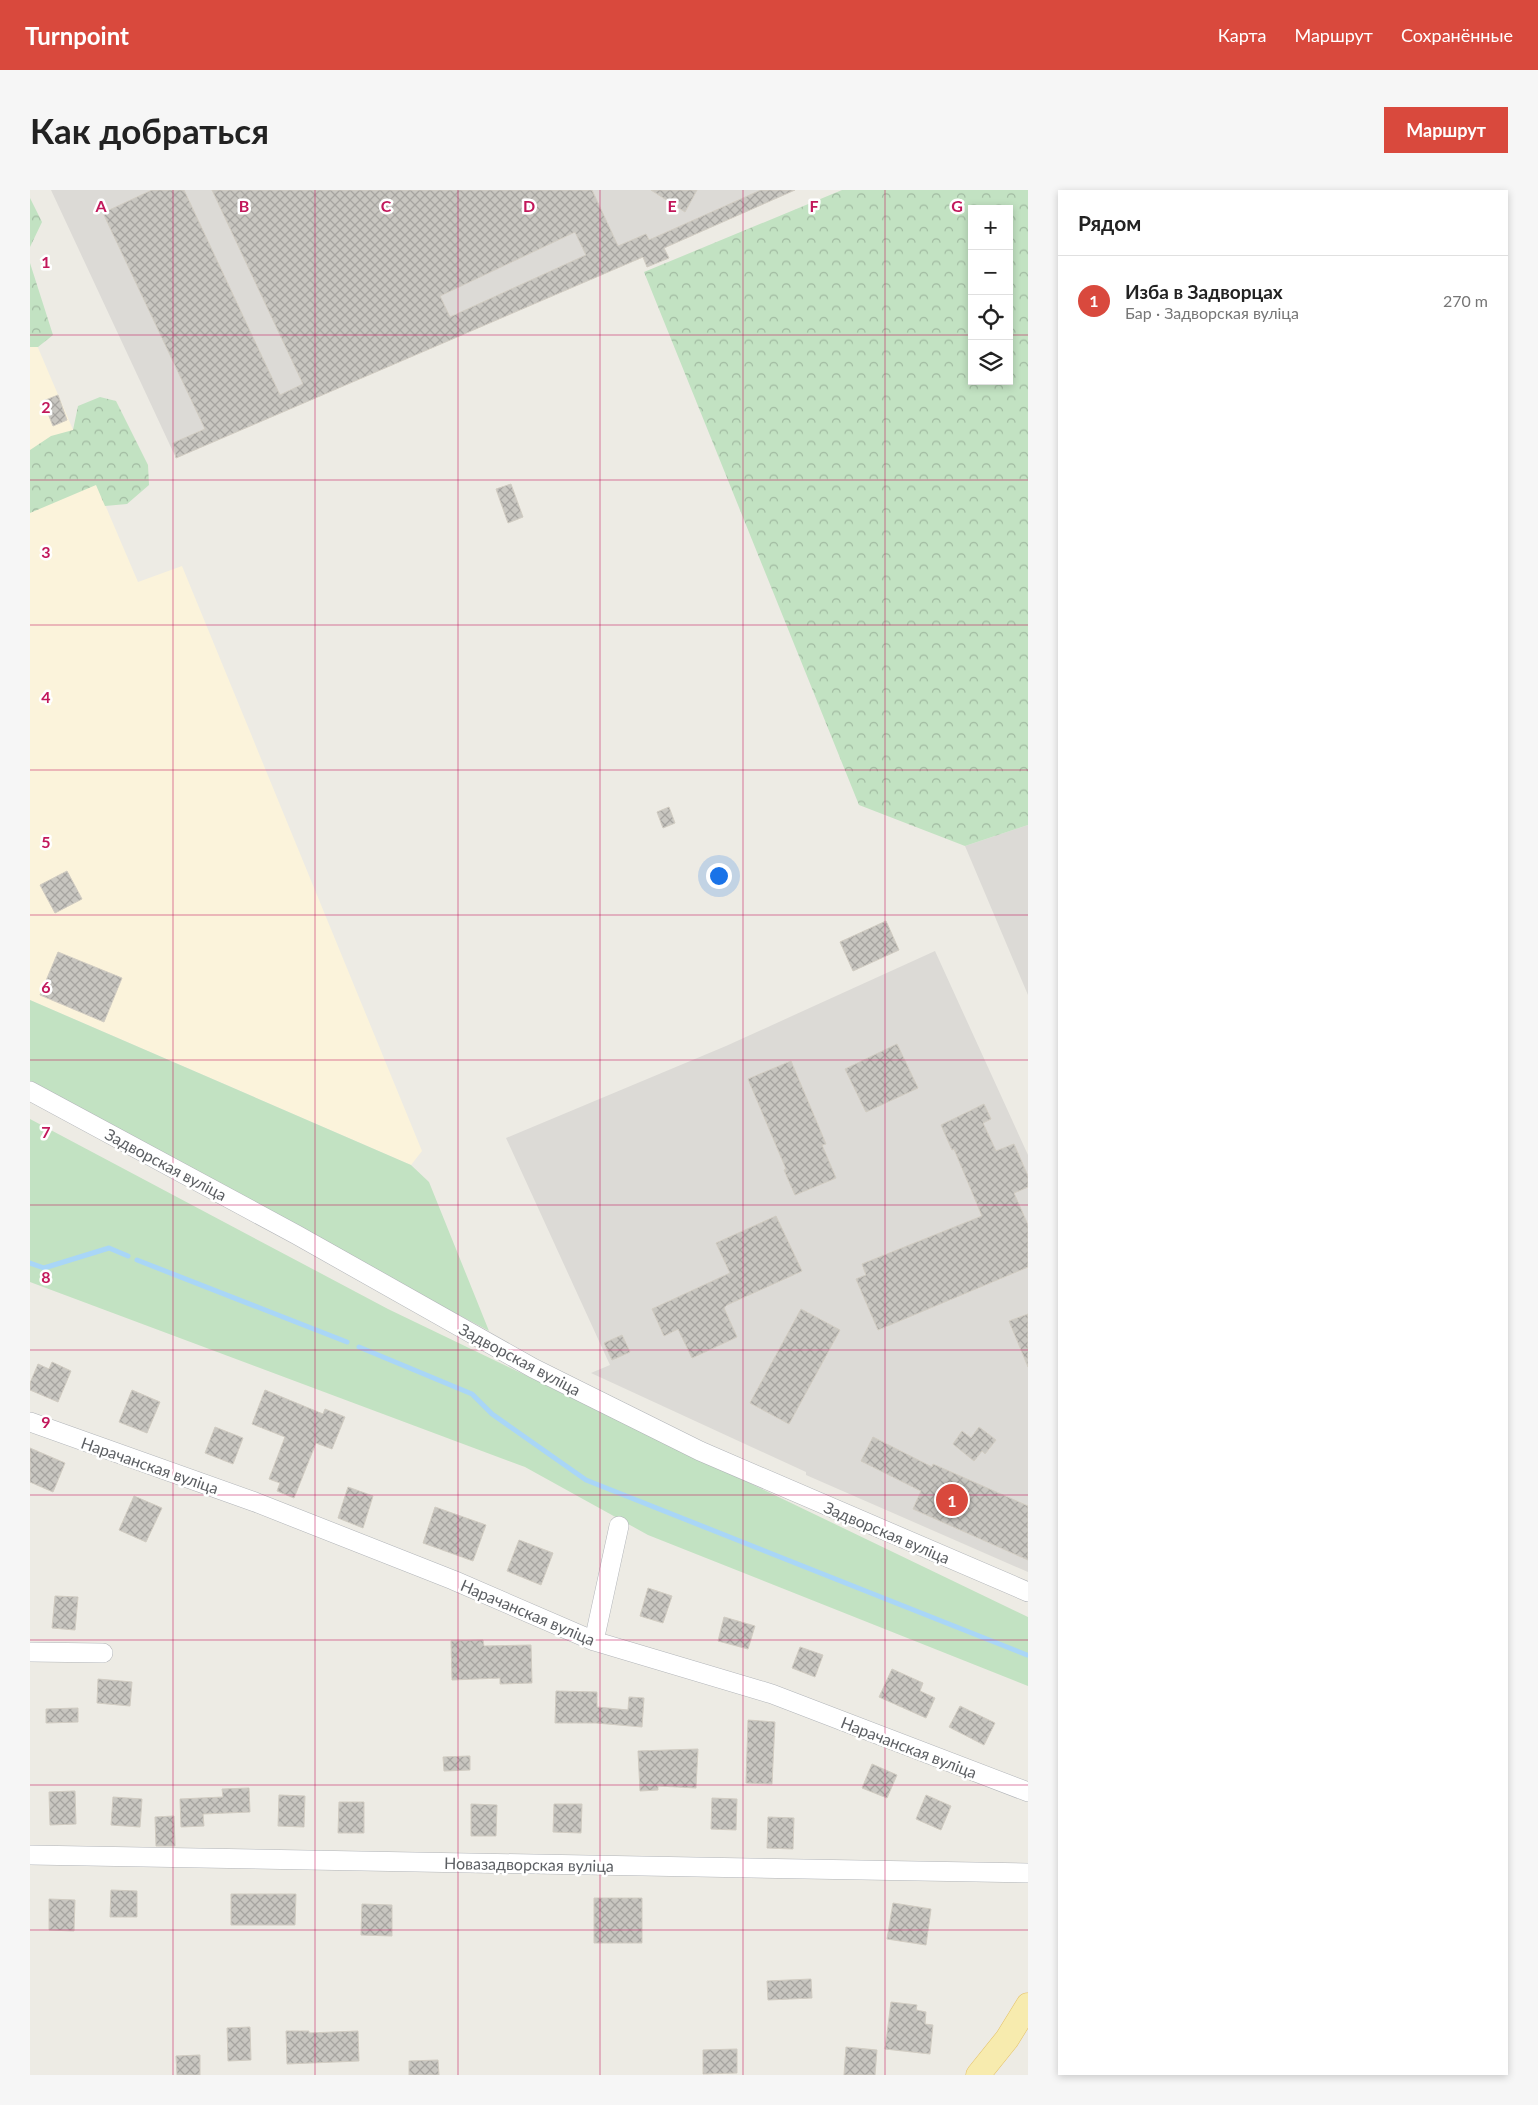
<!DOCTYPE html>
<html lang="ru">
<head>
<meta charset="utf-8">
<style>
  :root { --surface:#fff; --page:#f6f6f6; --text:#222; --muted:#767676; --line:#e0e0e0; --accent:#d9493d }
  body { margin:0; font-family:Lato,sans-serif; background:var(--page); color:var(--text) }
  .controls { position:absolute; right:15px; top:15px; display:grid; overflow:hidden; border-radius:0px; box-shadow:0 2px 8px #0003 }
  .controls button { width:45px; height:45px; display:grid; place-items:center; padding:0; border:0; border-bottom:1px solid var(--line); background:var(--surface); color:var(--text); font:25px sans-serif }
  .you { position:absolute; left:688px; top:685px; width:18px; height:18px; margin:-12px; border:4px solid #fff; border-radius:50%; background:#1a73e8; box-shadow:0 0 0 8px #1a73e833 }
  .badge { display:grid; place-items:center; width:32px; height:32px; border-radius:50%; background:var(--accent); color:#fff; font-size:16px; font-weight:700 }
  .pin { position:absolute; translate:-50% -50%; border:2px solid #fff; box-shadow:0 1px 5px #0006 }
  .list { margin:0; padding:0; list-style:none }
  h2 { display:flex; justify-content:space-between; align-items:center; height:65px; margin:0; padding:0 20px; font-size:21px }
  h2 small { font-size:16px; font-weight:400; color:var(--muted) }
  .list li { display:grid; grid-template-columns:32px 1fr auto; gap:15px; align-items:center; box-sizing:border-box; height:90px; padding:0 20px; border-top:1px solid var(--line) }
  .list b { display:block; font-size:19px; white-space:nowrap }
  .list p { margin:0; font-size:16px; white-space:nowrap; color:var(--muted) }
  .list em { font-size:16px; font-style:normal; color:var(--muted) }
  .icon { flex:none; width:28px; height:28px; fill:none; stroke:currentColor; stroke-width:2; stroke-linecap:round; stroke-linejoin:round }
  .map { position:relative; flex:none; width:998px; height:1885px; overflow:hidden; border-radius:0px }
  header { display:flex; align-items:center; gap:30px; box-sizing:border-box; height:70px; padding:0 25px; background:var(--accent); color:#fff }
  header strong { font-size:24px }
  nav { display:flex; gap:28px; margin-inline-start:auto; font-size:18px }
  .intro { display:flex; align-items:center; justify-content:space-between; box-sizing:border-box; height:120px; padding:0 30px }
  h1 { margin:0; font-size:35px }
  .button { padding:12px 22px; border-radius:0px; background:var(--accent); color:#fff; font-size:18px; font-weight:700 }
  main { display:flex; gap:30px; padding:0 30px }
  aside { flex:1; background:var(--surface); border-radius:0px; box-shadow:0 2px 8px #0003 }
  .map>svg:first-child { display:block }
</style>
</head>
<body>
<header>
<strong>Turnpoint</strong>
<nav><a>Карта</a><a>Маршрут</a><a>Сохранённые</a></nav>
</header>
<div class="intro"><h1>Как добраться</h1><a class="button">Маршрут</a></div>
<main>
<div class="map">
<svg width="998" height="1885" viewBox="0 0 998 1885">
  <defs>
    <pattern id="forest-crowns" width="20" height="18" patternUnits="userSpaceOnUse" patternTransform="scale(1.25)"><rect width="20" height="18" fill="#c2e2c2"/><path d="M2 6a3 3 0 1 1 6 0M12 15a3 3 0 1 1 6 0" fill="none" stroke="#a1baa1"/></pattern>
    <pattern id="building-cross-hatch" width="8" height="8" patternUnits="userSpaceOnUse" patternTransform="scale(1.25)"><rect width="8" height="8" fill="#c8c6c0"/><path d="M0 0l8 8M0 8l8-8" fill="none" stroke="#a6a4a0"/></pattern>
  </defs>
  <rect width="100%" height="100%" fill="#edebe4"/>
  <!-- commercial -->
  <path fill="#fbf3db" d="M0,139L108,392L152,376L392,961L381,975L0,810Z"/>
  <!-- industrial -->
  <path fill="#dcdad6" d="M21,0H765L146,268Z
    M998,635V805L935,656Z
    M905,761L998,965V1382L776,1285V1282L561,1183L580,1175L476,948L696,856Z"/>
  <!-- green -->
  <path fill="#c2e2c2" d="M0,810L381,975L399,992L459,1141L0,896Z
    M0,929L358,1119L998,1427V1496L618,1345L495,1277L0,1092Z"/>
  <!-- forest -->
  <path fill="url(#forest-crowns)" fill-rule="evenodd" d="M812,0H998V635L935,656L829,615L614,82ZM942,19H979V191H942Z
    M0,8L12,32L0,57Z
    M0,73L23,145L8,157H0Z
    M70,207L86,211L118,275L119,295L97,314L75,316L66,295L0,323V260L21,246L43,240L48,216Z"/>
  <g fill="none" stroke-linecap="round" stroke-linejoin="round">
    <!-- stream -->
    <path stroke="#a9d6f7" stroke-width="5" d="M107,1070L317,1152
      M0,1073L14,1078L79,1058L98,1066
      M329,1157L442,1204L462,1224L556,1290L997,1465"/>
  </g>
  <!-- building -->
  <path fill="url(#building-cross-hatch)" stroke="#d1ccc2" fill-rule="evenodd" d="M122,0H154L250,205L273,194L182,0H562L588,56L616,44L619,50L731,0H765L634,58L639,68L617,77L613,67L146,268L143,253L175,239L73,23ZM545,42L556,65L420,127L410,106Z
    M621,0H667L655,22Z
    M28,205L37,230L23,236L13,211Z
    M481,294L493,327L478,333L466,299Z
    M639,617L645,633L633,638L627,622Z
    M37,681L52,709L25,723L10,695Z
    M856,731L869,760L823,781L810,752Z
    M28,762L92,788L74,832L10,805Z
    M867,854L888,898L836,922L815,879Z
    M761,871L796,954L792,955L806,988L765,1005L754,980L756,979L718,889Z
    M954,914L961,929L953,933L966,961L984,954L998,986V997L984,1003L998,1035V1077L848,1140L826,1089L836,1085L832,1074L952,1026L924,959L922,960L911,935Z
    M746,1026L772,1081L697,1115L694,1118L707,1147L662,1168L648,1139L634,1146L622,1119L700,1083L686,1053Z
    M771,1119L810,1140L759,1234L720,1213Z
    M998,1124V1177L979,1131Z
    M592,1145L600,1162L582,1170L574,1153Z
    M22,1172L41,1181L28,1212L0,1200V1193L8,1174L19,1179Z
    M102,1200L130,1212L117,1243L89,1232Z
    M235,1200L293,1224L295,1219L315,1227L302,1259L286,1253L264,1308L247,1301L250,1293L239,1289L255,1247L222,1234Z
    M185,1237L213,1248L203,1274L175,1263Z
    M949,1237L966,1250L955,1264L952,1261L944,1271L923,1254L932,1241L941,1248Z
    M843,1247L902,1277L903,1274L998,1316V1370L883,1319L891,1301L831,1271Z
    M0,1258L35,1273L23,1302L0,1292Z
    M318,1297L343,1306L333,1338L308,1328Z
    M104,1306L132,1318L116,1352L89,1340Z
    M405,1317L456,1335L443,1371L393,1353Z
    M489,1350L523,1363L511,1395L477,1381Z
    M618,1398L642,1406L633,1433L610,1426Z
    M25,1406L48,1407L45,1440L22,1438Z
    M694,1427L725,1436L718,1459L688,1451Z
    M453,1450L454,1456L501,1455L502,1493L470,1494V1488L422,1490L421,1451Z
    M770,1457L793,1465L785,1487L762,1478Z
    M862,1479L893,1493L890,1501L905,1508L896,1528L849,1507Z
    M68,1489L102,1492L100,1516L67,1513Z
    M526,1501L567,1502V1517L598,1520L599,1507L614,1508L612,1537L566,1533H525Z
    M930,1516L965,1533L954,1555L919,1537Z
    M48,1518V1532L16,1533V1519Z
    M718,1530L745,1532L742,1594L716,1593Z
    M668,1559L666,1598L628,1596V1600L610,1601L608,1561Z
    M440,1566V1580L414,1581L413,1567Z
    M842,1574L867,1585L857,1608L832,1598Z
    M219,1598L220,1622L173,1624L174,1636L151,1637L150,1609L193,1607L192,1599Z
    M45,1601L46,1634L20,1635L19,1602Z
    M249,1605L275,1606L274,1637L248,1636Z
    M896,1605L921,1616L911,1640L886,1629Z
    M83,1607L112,1609L110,1637L81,1635Z
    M682,1608L707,1609L706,1640L681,1639Z
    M309,1612H334V1643H308Z
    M441,1614L467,1615L466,1646H441Z
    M524,1614H552L551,1643L523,1642Z
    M144,1626L145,1656H126L125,1627Z
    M738,1627L764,1628L763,1659L737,1658Z
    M81,1700L107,1701V1727H80Z
    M201,1704H266L265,1735H201Z
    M564,1708H612V1753H564Z
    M19,1709L45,1710L44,1741L19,1740Z
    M863,1713L901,1719L896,1755L857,1749Z
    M332,1714L362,1715V1746L331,1745Z
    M781,1789L782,1808L738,1810L737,1791Z
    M861,1812L887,1815L886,1820L896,1822L895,1834L903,1835L900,1864L855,1859Z
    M220,1837L221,1870L198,1871L197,1838Z
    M256,1841H279V1843L328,1841L329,1871L257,1874Z
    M816,1857L847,1860L845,1885H814Z
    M707,1859V1883L673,1884V1860Z
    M170,1865V1885H147L146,1866Z
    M408,1870L409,1885H379V1871Z"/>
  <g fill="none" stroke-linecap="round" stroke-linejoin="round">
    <defs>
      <path id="minor" d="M0,901L267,1045L503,1178L670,1261L998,1402
        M0,1232L225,1312L423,1390L564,1451L742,1504L998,1602
        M564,1451L589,1336
        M0,1462L73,1463
        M0,1665L998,1683"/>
      <path id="major" d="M948,1885L977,1849L998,1815"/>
    </defs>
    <!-- minor casing -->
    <use href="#minor" stroke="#b1b4b8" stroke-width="20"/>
    <!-- major casing -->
    <use href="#major" stroke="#e4c065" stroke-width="25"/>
    <!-- minor -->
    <use href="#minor" stroke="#fff" stroke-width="19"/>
    <!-- major -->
    <use href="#major" stroke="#f7ebae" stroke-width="24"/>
  </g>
  <!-- grid -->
  <path fill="none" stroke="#c2185b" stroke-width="1" stroke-opacity="0.55" d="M143,0V1885M285,0V1885M428,0V1885M570,0V1885M713,0V1885M855,0V1885M0,145H942M979,145H998M0,290H998M0,435H998M0,580H998M0,725H998M0,870H998M0,1015H998M0,1160H998M0,1305H998M0,1450H998M0,1595H998M0,1740H998"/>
  <g text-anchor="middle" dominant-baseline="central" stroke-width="5" stroke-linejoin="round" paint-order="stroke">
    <!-- street labels -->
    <g font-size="16" fill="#5c5f63" stroke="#fff">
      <text transform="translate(136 974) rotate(28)">Задворская вуліца</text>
      <text transform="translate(490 1169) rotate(28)">Задворская вуліца</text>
      <text transform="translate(120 1275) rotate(19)">Нарачанская вуліца</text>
      <text transform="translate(857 1342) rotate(23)">Задворская вуліца</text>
      <text transform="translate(498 1422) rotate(23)">Нарачанская вуліца</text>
      <text transform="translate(879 1557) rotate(21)">Нарачанская вуліца</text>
      <text transform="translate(499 1674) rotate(1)">Новазадворская вуліца</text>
    </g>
  </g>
  <g font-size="16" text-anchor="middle" font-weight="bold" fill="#c2185b" stroke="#fff" stroke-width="5" stroke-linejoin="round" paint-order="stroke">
    <text x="71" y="22">A</text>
    <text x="214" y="22">B</text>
    <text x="356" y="22">C</text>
    <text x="499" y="22">D</text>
    <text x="642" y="22">E</text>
    <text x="784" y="22">F</text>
    <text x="927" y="22">G</text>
    <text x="16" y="78">1</text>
    <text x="16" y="223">2</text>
    <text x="16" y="368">3</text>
    <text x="16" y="513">4</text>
    <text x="16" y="658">5</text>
    <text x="16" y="803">6</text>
    <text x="16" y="948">7</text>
    <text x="16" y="1093">8</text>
    <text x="16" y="1238">9</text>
  </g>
</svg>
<div class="controls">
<button>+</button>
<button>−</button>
<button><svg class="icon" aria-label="locate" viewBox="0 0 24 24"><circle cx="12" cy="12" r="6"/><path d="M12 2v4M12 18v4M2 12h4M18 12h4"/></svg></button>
<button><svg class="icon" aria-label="layers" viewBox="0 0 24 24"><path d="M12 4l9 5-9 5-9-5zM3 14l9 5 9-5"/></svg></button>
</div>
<div class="you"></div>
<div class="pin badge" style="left:922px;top:1310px">1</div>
</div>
<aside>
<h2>Рядом<small></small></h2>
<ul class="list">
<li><span class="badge">1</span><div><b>Изба в Задворцах</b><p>Бар · Задворская вуліца</p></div><em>270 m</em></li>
</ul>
</aside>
</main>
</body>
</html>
